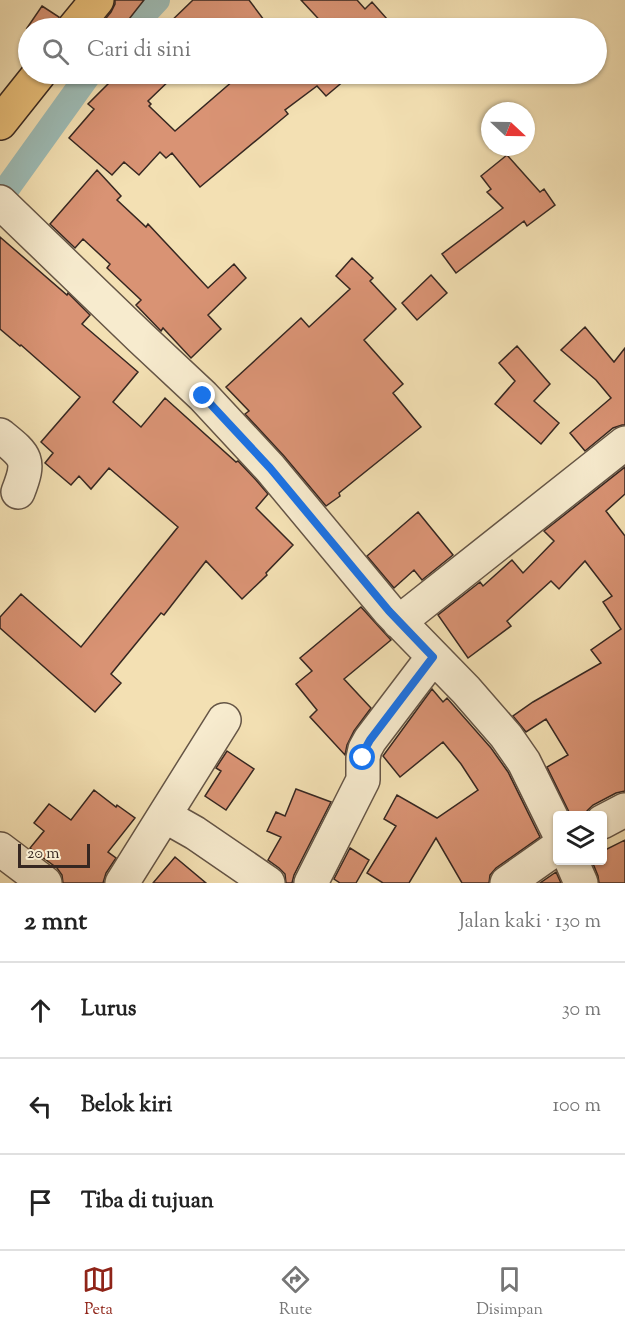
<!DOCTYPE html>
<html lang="id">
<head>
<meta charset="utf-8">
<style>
  :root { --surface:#fff; --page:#f6f6f6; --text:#222; --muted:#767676; --line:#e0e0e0; --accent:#8f2418 }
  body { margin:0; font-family:"Sorts Mill Goudy",serif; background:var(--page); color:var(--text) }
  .controls { position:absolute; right:18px; bottom:18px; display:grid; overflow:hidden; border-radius:6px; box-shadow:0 2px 4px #0004 }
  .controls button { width:54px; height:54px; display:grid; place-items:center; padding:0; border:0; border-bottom:2px solid var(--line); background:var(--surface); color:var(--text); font:30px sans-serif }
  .compass { position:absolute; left:481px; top:102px; width:54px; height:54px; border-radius:50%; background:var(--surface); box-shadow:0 2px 4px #0004; rotate:112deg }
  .scale { position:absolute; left:18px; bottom:15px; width:72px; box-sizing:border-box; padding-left:6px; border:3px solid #362721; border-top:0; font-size:16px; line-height:21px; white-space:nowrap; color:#362721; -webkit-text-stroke:4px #f7ebce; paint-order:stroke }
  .stop { position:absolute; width:18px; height:18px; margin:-14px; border:4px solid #1a73e8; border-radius:50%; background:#fff }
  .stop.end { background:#1a73e8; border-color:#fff; box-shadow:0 2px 6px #0008 }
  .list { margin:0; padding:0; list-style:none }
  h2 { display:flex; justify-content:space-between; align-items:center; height:78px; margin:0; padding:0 24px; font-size:26px }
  h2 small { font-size:20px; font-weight:400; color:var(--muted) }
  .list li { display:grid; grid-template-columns:39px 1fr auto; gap:18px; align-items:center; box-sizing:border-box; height:96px; padding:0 24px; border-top:2px solid var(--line) }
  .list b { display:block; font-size:22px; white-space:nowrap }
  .list em { font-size:20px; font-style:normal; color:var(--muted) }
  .icon { flex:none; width:33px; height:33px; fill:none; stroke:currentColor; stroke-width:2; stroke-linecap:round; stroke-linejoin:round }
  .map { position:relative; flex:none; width:625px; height:883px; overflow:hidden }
  .search { position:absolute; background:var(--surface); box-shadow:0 2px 4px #0004; left:18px; right:18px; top:18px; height:66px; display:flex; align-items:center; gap:15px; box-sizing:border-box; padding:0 21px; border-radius:33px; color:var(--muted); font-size:22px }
  .sheet { height:366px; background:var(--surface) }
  nav { display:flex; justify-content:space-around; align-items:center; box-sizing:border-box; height:84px; border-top:2px solid var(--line); background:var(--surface); font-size:16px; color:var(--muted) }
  nav a { display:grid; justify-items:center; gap:3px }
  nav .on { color:var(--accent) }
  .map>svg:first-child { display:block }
</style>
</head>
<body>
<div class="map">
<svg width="625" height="883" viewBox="0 0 625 883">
  <rect width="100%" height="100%" fill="#f3e0b3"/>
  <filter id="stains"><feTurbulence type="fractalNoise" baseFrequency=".00333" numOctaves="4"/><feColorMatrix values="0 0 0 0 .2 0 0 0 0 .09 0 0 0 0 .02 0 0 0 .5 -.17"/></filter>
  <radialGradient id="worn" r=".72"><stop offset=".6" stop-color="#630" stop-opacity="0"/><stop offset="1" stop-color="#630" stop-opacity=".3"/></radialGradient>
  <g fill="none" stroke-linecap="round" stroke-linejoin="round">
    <!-- canal -->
    <path stroke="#9dbbb5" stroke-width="26" d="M131,28L157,0
      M0,198L89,74"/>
  </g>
  <!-- building -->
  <path fill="#d99374" stroke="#362721" stroke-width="1.5" d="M115,0H144L122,28H98L111,12L115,4Z
    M193,0H249L270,28H164Z
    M301,0H357L365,9L372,2L395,28H327Z
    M42,6L59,17L56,24V28H27Z
    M118,74H176L148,101L151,104L149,106L175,131L241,74H352L326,96L317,86L285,110L288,114L200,187L172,153L166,158L160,152L139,175L124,162L112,175L69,138L94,109L88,104Z
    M507,155L540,192L544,189L555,205L527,226L524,221L456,273L442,254L503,208L487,192L491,189L481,176Z
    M97,170L121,196L117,200L146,227L148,224L208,288L234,264L246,278L208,315L221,329L191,358L163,328L161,331L136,305L141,300L107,268L110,264L83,239L75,248L50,224Z
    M0,237L67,295L68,293L90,315L82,324L138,372L113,402L141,427L165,398L236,462L238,461L256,480L268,494L256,508L293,545L266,573L267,575L242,599L206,561L164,615L161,613L111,674L121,683L95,712L0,628V617L21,594L81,647L178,527L109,468L91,489L79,476L71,485L45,463L53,453L41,442L80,397L21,345L20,346L0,329Z
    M352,258L373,278L370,281L396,309L364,340L403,384L393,393L421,427L339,493L340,496L326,506L284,456L245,414L249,411L226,387L301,318L309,327L350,289L336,276Z
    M431,275L447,293L417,320L402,303Z
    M585,327L614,362L625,348V425H622L613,428L585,451L570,433L611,398L596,380L561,350Z
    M517,346L550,384L534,401L559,423L541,444L495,404L515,381L499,363Z
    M625,467V494L606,511L625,536V791L616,793L593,805L587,811L585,816H571L547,767L568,755L546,719L526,732L513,716L533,702L601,663L591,650L621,629L603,602L612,596L585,561L559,589L551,581L507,621L511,626L468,658L438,615L480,582L483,586L512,560L523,573L554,541L544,531Z
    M418,512L453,555L422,580L414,570L394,588L367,556Z
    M361,607L391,640L344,679L371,708L354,731L347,745L345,755L310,717L317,710L296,684L312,671L300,658Z
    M432,689L443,702L447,698L491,748L508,772L540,837L496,868L490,875L489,883H462L436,838L409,883H383L367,873L396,826L384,819L397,795L437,818L478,790L461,764L443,742L400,777L383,756Z
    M227,751L254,769L226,810L205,796L221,771L216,768Z
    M296,789L331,802L294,875L292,883H286L285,874L279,868L268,860L281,837L267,831L276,812L285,816Z
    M94,790L116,807L117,805L135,818L108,852L116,858L106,873L103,883H63L62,875L57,868L30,848L44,831L34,823L49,804L71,820Z
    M625,840V883H599L598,876L592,861H603V851Z
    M350,848L369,860L356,883H340L334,879Z
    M175,857L206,883H153Z
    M556,872L561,883H540Z"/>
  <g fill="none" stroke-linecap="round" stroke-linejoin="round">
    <defs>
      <path id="minor" d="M0,202L141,338L203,396L270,468L389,611L466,690L506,736L524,762L558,831
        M0,435C26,456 31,459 18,492
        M399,622L625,443
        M165,816L195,833L268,883
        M602,822L625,810
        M0,849L45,883
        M571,860L581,883
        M122,883L224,720
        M311,883L361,784L363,780V758L365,749L370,740L433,657
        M507,883L558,847"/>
      <path id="major" d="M74,28L97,0
        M0,123L39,74"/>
    </defs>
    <!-- minor casing -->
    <use href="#minor" stroke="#655546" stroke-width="36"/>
    <!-- major casing -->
    <use href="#major" stroke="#362721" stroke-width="36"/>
    <!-- minor -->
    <use href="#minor" stroke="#f7ebce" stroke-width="33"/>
    <!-- major -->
    <use href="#major" stroke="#eac07a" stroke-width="33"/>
  </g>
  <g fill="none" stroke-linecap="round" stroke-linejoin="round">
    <!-- route -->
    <path stroke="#1a73e8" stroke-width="8" d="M203,396L270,468L389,611L433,657L370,740L365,749L363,758"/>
  </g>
  <rect width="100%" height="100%" filter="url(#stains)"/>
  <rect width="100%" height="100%" fill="url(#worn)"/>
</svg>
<div class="controls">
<button><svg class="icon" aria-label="layers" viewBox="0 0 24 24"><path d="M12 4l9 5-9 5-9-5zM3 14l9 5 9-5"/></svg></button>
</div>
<svg class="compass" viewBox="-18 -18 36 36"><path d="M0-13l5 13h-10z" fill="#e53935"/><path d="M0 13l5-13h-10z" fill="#767676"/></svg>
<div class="scale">20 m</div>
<div class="stop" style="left:363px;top:758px"></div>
<div class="stop end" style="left:203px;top:396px"></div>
<div class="search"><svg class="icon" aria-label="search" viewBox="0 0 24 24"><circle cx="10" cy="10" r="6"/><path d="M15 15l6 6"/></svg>Cari di sini</div>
</div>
<section class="sheet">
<h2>2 mnt<small>Jalan kaki · 130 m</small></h2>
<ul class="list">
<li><svg class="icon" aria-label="ahead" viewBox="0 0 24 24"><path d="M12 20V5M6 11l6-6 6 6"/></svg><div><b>Lurus</b></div><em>30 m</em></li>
<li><svg class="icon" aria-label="left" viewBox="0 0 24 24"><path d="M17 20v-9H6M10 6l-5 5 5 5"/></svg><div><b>Belok kiri</b></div><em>100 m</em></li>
<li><svg class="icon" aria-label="arrive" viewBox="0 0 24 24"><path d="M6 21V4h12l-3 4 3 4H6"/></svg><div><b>Tiba di tujuan</b></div></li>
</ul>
</section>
<nav>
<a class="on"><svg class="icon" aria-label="map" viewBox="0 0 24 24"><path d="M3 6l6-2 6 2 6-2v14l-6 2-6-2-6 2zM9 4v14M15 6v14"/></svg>Peta</a>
<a><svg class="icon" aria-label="directions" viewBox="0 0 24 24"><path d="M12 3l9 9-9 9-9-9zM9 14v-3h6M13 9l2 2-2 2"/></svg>Rute</a>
<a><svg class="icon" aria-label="saved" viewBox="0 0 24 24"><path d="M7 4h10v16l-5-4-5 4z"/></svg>Disimpan</a>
</nav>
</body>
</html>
